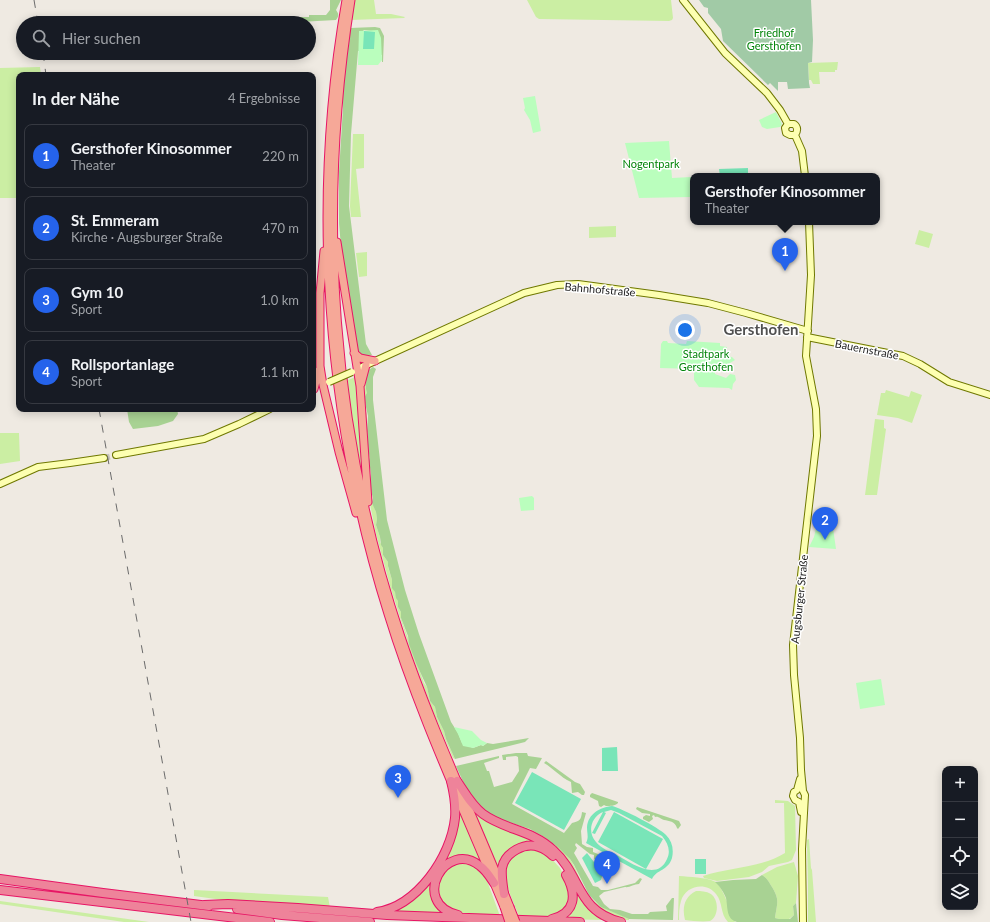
<!DOCTYPE html>
<html lang="de">
<head>
<meta charset="utf-8">
<style>
  :root { --surface:#171b24; --page:#20242c; --text:#f1f3f6; --muted:#9ea1a6; --line:#363941; --accent:#2563eb }
  body { margin:0; font-family:Lato,sans-serif; background:var(--page); color:var(--text) }
  .controls { position:absolute; right:12px; bottom:12px; display:grid; overflow:hidden; border-radius:8px; box-shadow:0 2px 10px #0003 }
  .controls button { width:36px; height:36px; display:grid; place-items:center; padding:0; border:0; border-bottom:1px solid var(--line); background:var(--surface); color:var(--text); font:20px sans-serif }
  .you { position:absolute; left:685px; top:330px; width:14px; height:14px; margin:-10px; border:3px solid #fff; border-radius:50%; background:#1a73e8; box-shadow:0 0 0 6px #1a73e833 }
  .badge { display:grid; place-items:center; width:26px; height:26px; border-radius:50%; background:var(--accent); color:#fff; font-size:13px; font-weight:700 }
  .pin { position:absolute; translate:-50% -33px; filter:drop-shadow(0 1px 2px #0008) }
  .pin::after { content:''; position:absolute; top:21px; width:14px; height:12px; background:inherit; clip-path:polygon(0 0,100% 0,50% 100%) }
  .popup { position:absolute; left:690px; top:173px; width:190px; height:52px; box-sizing:border-box; display:grid; place-content:center; border-radius:8px; background:var(--surface); filter:drop-shadow(0 1px 3px #0005); font-size:13px; white-space:nowrap; color:var(--muted) }
  .popup b { font-size:15px; color:var(--text) }
  .popup::after { content:''; position:absolute; left:50%; top:100%; margin-left:-8px; border:8px solid transparent; border-top-color:var(--surface) }
  .list { margin:0; padding:0; list-style:none }
  h2 { display:flex; justify-content:space-between; align-items:center; height:52px; margin:0; padding:0 16px; font-size:17px }
  h2 small { font-size:13px; font-weight:400; color:var(--muted) }
  .list li { display:grid; grid-template-columns:26px 1fr auto; gap:12px; align-items:center; box-sizing:border-box; height:64px; margin:0 8px 8px; padding:0 8px; border:1px solid var(--line); border-radius:8px }
  .list b { display:block; font-size:15px; white-space:nowrap }
  .list p { margin:0; font-size:13px; white-space:nowrap; color:var(--muted) }
  .list em { font-size:13px; font-style:normal; color:var(--muted) }
  .icon { flex:none; width:22px; height:22px; fill:none; stroke:currentColor; stroke-width:2; stroke-linecap:round; stroke-linejoin:round }
  .map { position:relative; flex:none; width:990px; height:922px; overflow:hidden }
  .search { position:absolute; background:var(--surface); box-shadow:0 2px 10px #0003; left:16px; top:16px; width:300px; height:44px; display:flex; align-items:center; gap:10px; box-sizing:border-box; padding:0 14px; border-radius:22px; color:var(--muted); font-size:15px }
  .panel { position:absolute; background:var(--surface); box-shadow:0 2px 10px #0003; left:16px; top:72px; width:300px; height:340px; border-radius:8px }
  .map>svg:first-child { display:block }
</style>
</head>
<body>
<div class="map">
<svg width="990" height="922" viewBox="0 0 990 922">
  <rect width="100%" height="100%" fill="#efeae2"/>
  <!-- grass -->
  <path fill="#cbeea3" d="M354,0H374L376,14H391L405,17L404,18L351,20Z
    M527,0H671L673,18L672,20L669,21L539,19L536,17Z
    M838,62L837,70H835V72H819L820,84H813L811,80H809L808,63Z
    M40,67L41,75H19V198H0V68Z
    M353,134H364V168L356,169L361,217H351L350,206Z
    M616,226V237L589,238V227Z
    M919,230L933,234L929,248L915,244Z
    M367,252V276L359,277L356,253Z
    M365,376L366,378C366,384 366,388 367,393C367,396 365,401 365,405C365,409 367,413 367,417C367,430 368,443 370,456C371,466 369,477 371,486C371,491 373,496 372,501L376,512L377,519L376,525L380,537V542L383,548V555L388,562V567L392,580V583L398,601V607L401,612V618L424,683L427,687L430,701L435,707L437,717L444,731L446,739L455,759L453,758L434,714L411,652L391,589L376,534L370,504L363,389Z
    M355,377H357L365,493L346,381Z
    M886,390L909,397L911,391L922,395L912,423L898,418L877,415L881,393H885Z
    M875,419L884,420V428L886,429L877,495H865Z
    M0,433H19L20,461L0,464Z
    M469,795C474,798 477,803 482,808C487,812 494,816 500,819C509,824 519,825 529,829C540,833 550,841 560,848C579,864 579,887 594,901C605,911 617,912 629,919V920H623L595,908L558,851L490,817Z
    M456,799L485,869L459,858L432,883L447,914L387,912L397,908L446,854Z
    M775,800L788,801L795,806L796,850L792,860L788,862L769,866L762,872L749,877L717,881L704,878L703,876C729,867 761,868 785,853L784,803H775Z
    M469,803L549,849L521,845L500,873Z
    M809,839L811,868L812,870L816,922H808V885L807,844V840Z
    M533,848L548,855L560,868L569,885L570,905L555,917L519,916C513,900 494,867 515,853C519,850 527,849 533,848Z
    M466,862L482,871L486,878L500,916L464,915L440,905L437,879L448,865Z
    M794,862L798,876L796,903L793,906L794,915L789,919H779L775,918C777,903 780,900 772,887C769,882 767,878 762,875L777,867Z
    M679,876C690,877 705,877 716,882C722,886 732,914 735,922H737H728C720,914 723,902 716,894C706,881 685,886 681,901C679,907 679,914 679,920H678Z
    M572,881L583,902L604,920L562,919L568,914Z
    M194,890L328,897L330,908L237,902L194,896Z
    M696,891C701,891 706,891 711,894C719,900 719,916 710,921C703,922 692,921 685,920C682,908 684,897 696,891Z
    M0,901L149,922H124L0,904Z"/>
  <!-- forest -->
  <path fill="#a8d293" d="M330,0H341L336,10C339,14 339,16 336,20L299,22L296,20L294,22L282,20L281,18L282,17H309V15H326L330,10Z
    M375,27L380,28L384,36L383,62H382V55L376,54L371,31L364,30L362,32L365,51H358L351,134L349,206L366,344L372,355L366,357L358,354L342,259L339,223V172L343,108L342,93L350,28Z
    M373,367L376,369L373,377V400L387,520L405,590L419,634L451,722L458,733L462,743L473,748L481,745L483,746L487,743L493,744L529,738L525,742L455,759L446,739L444,731L437,717L435,707L430,701L427,687L416,663L409,644L408,636L401,618V612L398,607V601L396,598L395,592L392,588V580L388,566V562L383,555V548L381,545L380,537L376,525L377,519L376,512L372,503L373,498L370,487L371,474L369,461L370,458L368,449V439L367,431L368,416L364,398L367,393L366,389V378L365,376L367,371Z
    M127,409H177L178,414L173,421L158,426L133,429L129,422Z
    M516,753H527L528,756L542,758L536,769L530,768L512,804L564,833L572,823C580,821 581,820 582,812L586,813L581,831L582,844L587,847L593,848V852L598,854L600,858L596,860L594,859V855L590,854L576,843L575,845L577,848L574,853L593,886L598,887L601,890H608L635,883L640,878L642,879L639,884C634,884 629,888 625,887L604,892L599,896L604,904L610,909L620,910L632,914H648L650,912L667,911L666,906L672,898H674L673,920L629,919L601,907L589,895L574,865L570,859L559,848L544,837L530,829L502,820L487,812L469,795L456,766L499,756V758L484,763L487,771H489L494,787L512,782L519,771L518,757L516,756L506,757V760H503L502,755Z
    M546,761L575,782L580,784L585,792L584,795H582L578,792L572,793L571,782C560,777 553,768 544,763Z
    M592,793L618,802V803C615,806 610,806 606,806L604,805L601,807L599,806L598,801L590,797V795Z
    M637,807L679,821L681,825L678,829L677,828C675,821 669,821 664,820C660,819 659,816 655,817L654,815L652,816L653,819L649,822L643,819V817L646,815L650,816V814L642,813L636,809Z
    M762,875C767,878 769,882 772,887C780,900 777,903 775,918L779,919H790L794,915L793,906L796,903L798,922H737C726,919 728,908 726,898C724,893 720,886 715,882L733,880L756,879Z"/>
  <!-- cemetery -->
  <path fill="#a1caa6" d="M699,0H811L813,40L812,62L808,63L809,83L810,88L788,89L787,82H778V91L770,83L768,85L723,41L721,29L708,13V8L704,7Z"/>
  <!-- park -->
  <path fill="#bafebd" d="M378,30L381,38L382,60L378,65H358L359,31Z
    M535,96L541,131L533,133L530,120L524,110L525,108L523,98Z
    M776,112L782,124L780,127L767,129L762,127L759,120Z
    M669,141L672,178L691,177V197L639,198L625,143Z
    M663,341H667L668,343L686,344L687,341L720,343V346L727,347L726,356L732,357L735,360L715,372V374L726,378L730,374L735,375L736,380L733,384L732,390L729,388L699,387L694,380V369L660,368L661,344Z
    M532,496L534,498V510L521,511L519,498Z
    M827,518L832,521L836,549L809,547L814,537L818,520Z
    M881,679L885,705L860,709L856,683Z
    M454,727L472,731L481,740L487,743L483,746L481,745L473,748L463,746L458,734Z"/>
  <!-- pitch -->
  <path fill="#79e5b8" fill-rule="evenodd" d="M364,31L375,32L374,49H363Z
    M748,168V176H720L719,169Z
    M617,747L618,771H602V748Z
    M532,772L581,799L564,830L515,803Z
    M612,806C621,808 660,828 666,835C672,841 674,849 672,858C668,871 657,869 652,879L586,843C589,837 587,834 587,827C588,814 600,807 612,806ZM611,810L619,813L662,836C668,843 671,851 667,859C657,882 631,863 617,855C610,852 601,848 596,842C587,832 591,817 603,812L592,833L595,834L606,813L604,812Z
    M614,812L663,839L646,869L598,842Z
    M587,853L594,862L598,860L606,874L602,876L601,880L595,883L582,858Z
    M695,859H706V874H695Z"/>
  <g fill="none" stroke-linecap="round" stroke-linejoin="round">
    <!-- secondary-tunnel -->
    <path stroke="#c5c1bb" stroke-width="6" stroke-dasharray="6 3" stroke-linecap="butt" d="M104,458L116,455"/>
    <defs>
      <path id="secondary" d="M683,0L725,53L767,93L780,110L788,124
        M788,124H794C798,127 798,131 795,135L802,151L805,176
        M788,124L785,128L786,133L790,135H795
        M807,337L903,356L920,364L949,382L990,395
        M362,367L524,293L557,285L578,284L593,286L659,295L708,303L746,313L808,331
        M116,455L204,439L239,424L270,409
        M0,484L38,467L70,463L104,458
        M800,779L797,790L794,792L793,796L795,800L799,802L801,812
        M803,922L802,849L805,795L803,791L801,770L800,738L794,675L793,645L817,436L816,409L806,356L811,275L809,222"/>
      <path id="trunk" d="M346,0C310,203 326,417 388,614C419,715 464,810 504,907
        M351,0C317,213 332,432 401,637C432,729 474,817 510,907
        M337,242L360,386L368,502
        M324,251L320,293V366L323,385L339,452L356,513
        M354,353L360,358L375,361
        M361,384L366,365
        M314,389L319,370"/>
      <path id="motorway" d="M457,781C465,793 472,806 483,814C505,830 532,830 553,850C582,876 576,911 621,922
        M0,879L103,893L209,906
        M0,890L270,922
        M504,894C503,886 501,876 502,868C505,852 525,842 539,847C545,849 549,852 553,856
        M204,905L228,904L298,908L387,915L580,922
        M237,909L282,915L370,922
        M377,912C417,906 451,857 455,818C456,806 454,793 451,781
        M458,915C409,903 446,838 480,866C486,870 490,877 494,883
        M552,919C576,913 577,894 566,875"/>
    </defs>
    <!-- secondary casing -->
    <use href="#secondary" stroke="#6f7800" stroke-width="8"/>
    <!-- trunk casing -->
    <use href="#trunk" stroke="#e71565" stroke-width="9"/>
    <!-- motorway casing -->
    <use href="#motorway" stroke="#e71565" stroke-width="10"/>
    <!-- secondary -->
    <use href="#secondary" stroke="#fdffb1" stroke-width="6"/>
    <!-- trunk -->
    <use href="#trunk" stroke="#f6a898" stroke-width="7"/>
    <!-- motorway -->
    <use href="#motorway" stroke="#ee839a" stroke-width="8"/>
    <!-- rail -->
    <path stroke="#6b6b6b" stroke-width="1" stroke-dasharray="8 8" stroke-linecap="butt" d="M34,0L38,23
      M43,53L46,75
      M99,409L191,922"/>
    <defs>
      <path id="secondary-bridge" d="M329,382L352,372"/>
      <path id="trunk-bridge" d="M504,907L509,922
        M510,907L516,922"/>
    </defs>
    <!-- secondary-bridge casing -->
    <use href="#secondary-bridge" stroke="#6f7800" stroke-width="8" stroke-linecap="butt"/>
    <!-- trunk-bridge casing -->
    <use href="#trunk-bridge" stroke="#e71565" stroke-width="9" stroke-linecap="butt"/>
    <!-- secondary-bridge -->
    <use href="#secondary-bridge" stroke="#fdffb1" stroke-width="6"/>
    <!-- trunk-bridge -->
    <use href="#trunk-bridge" stroke="#f6a898" stroke-width="7"/>
  </g>
  <g text-anchor="middle" dominant-baseline="central" stroke-width="3" stroke-linejoin="round" paint-order="stroke">
    <!-- park labels -->
    <g font-size="11" fill="#028409" stroke="#fff">
      <text x="774" y="32">Friedhof<tspan x="774" dy="13">Gersthofen</tspan></text>
      <text x="651" y="163">Nogentpark</text>
      <text x="706" y="353">Stadtpark<tspan x="706" dy="13">Gersthofen</tspan></text>
    </g>
    <!-- street labels -->
    <g font-size="11" fill="#1d1d1d" stroke="#fff">
      <text transform="translate(600 289) rotate(5)">Bahnhofstraße</text>
      <text transform="translate(867 349) rotate(11)">Bauernstraße</text>
      <text transform="translate(799 599) rotate(-84)">Augsburger Straße</text>
    </g>
    <!-- district labels -->
    <g font-size="15" font-weight="bold" fill="#505050" stroke="#fff">
      <text x="761" y="329">Gersthofen</text>
    </g>
  </g>
</svg>
<div class="controls">
<button>+</button>
<button>−</button>
<button><svg class="icon" aria-label="locate" viewBox="0 0 24 24"><circle cx="12" cy="12" r="6"/><path d="M12 2v4M12 18v4M2 12h4M18 12h4"/></svg></button>
<button><svg class="icon" aria-label="layers" viewBox="0 0 24 24"><path d="M12 4l9 5-9 5-9-5zM3 14l9 5 9-5"/></svg></button>
</div>
<div class="you"></div>
<div class="pin badge" style="left:785px;top:271px">1</div>
<div class="popup"><b>Gersthofer Kinosommer</b>Theater</div>
<div class="pin badge" style="left:825px;top:540px">2</div>
<div class="pin badge" style="left:398px;top:798px">3</div>
<div class="pin badge" style="left:607px;top:884px">4</div>
<div class="search"><svg class="icon" aria-label="search" viewBox="0 0 24 24"><circle cx="10" cy="10" r="6"/><path d="M15 15l6 6"/></svg>Hier suchen</div>
<section class="panel">
<h2>In der Nähe<small>4 Ergebnisse</small></h2>
<ul class="list">
<li><span class="badge">1</span><div><b>Gersthofer Kinosommer</b><p>Theater</p></div><em>220 m</em></li>
<li><span class="badge">2</span><div><b>St. Emmeram</b><p>Kirche · Augsburger Straße</p></div><em>470 m</em></li>
<li><span class="badge">3</span><div><b>Gym 10</b><p>Sport</p></div><em>1.0 km</em></li>
<li><span class="badge">4</span><div><b>Rollsportanlage</b><p>Sport</p></div><em>1.1 km</em></li>
</ul>
</section>
</div>
</body>
</html>
